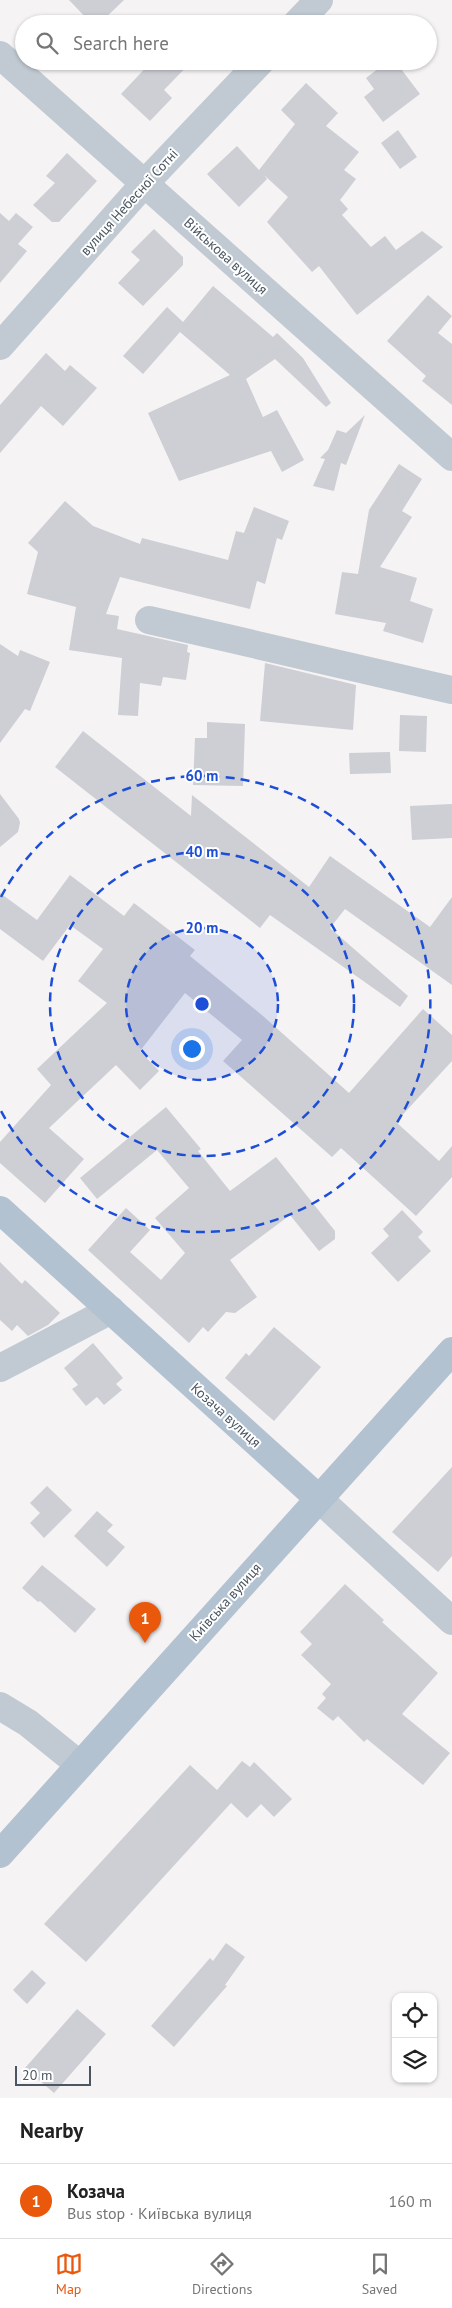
<!DOCTYPE html>
<html lang="en">
<head>
<meta charset="utf-8">
<style>
  :root { --surface:#fff; --page:#f2f2f2; --text:#222; --muted:#767676; --line:#e0e0e0; --accent:#ea580c }
  body { margin:0; font-family:"PT Sans",sans-serif; background:var(--page); color:var(--text) }
  .controls { position:absolute; right:15px; bottom:15px; display:grid; overflow:hidden; border-radius:10px; box-shadow:0 1px 4px #0004 }
  .controls button { width:45px; height:45px; display:grid; place-items:center; padding:0; border:0; border-bottom:1px solid var(--line); background:var(--surface); color:var(--text); font:25px sans-serif }
  .scale { position:absolute; left:15px; bottom:12px; width:76px; box-sizing:border-box; padding-left:5px; border:2px solid #4a5661; border-top:0; font-size:14px; line-height:18px; white-space:nowrap; color:#4a5661; -webkit-text-stroke:4px #fff; paint-order:stroke }
  .you { position:absolute; left:191px; top:1048px; width:18px; height:18px; margin:-12px; border:4px solid #fff; border-radius:50%; background:#1a73e8; box-shadow:0 0 0 8px #1a73e833 }
  .badge { display:grid; place-items:center; width:32px; height:32px; border-radius:50%; background:var(--accent); color:#fff; font-size:16px; font-weight:700 }
  .pin { position:absolute; translate:-50% -41px; filter:drop-shadow(0 1px 2px #0008) }
  .pin::after { content:''; position:absolute; top:26px; width:18px; height:15px; background:inherit; clip-path:polygon(0 0,100% 0,50% 100%) }
  .list { margin:0; padding:0; list-style:none }
  h2 { display:flex; justify-content:space-between; align-items:center; height:65px; margin:0; padding:0 20px; font-size:21px }
  h2 small { font-size:16px; font-weight:400; color:var(--muted) }
  .list li { display:grid; grid-template-columns:32px 1fr auto; gap:15px; align-items:center; box-sizing:border-box; height:75px; padding:0 20px; border-top:1px solid var(--line) }
  .list b { display:block; font-size:19px; white-space:nowrap }
  .list p { margin:0; font-size:16px; white-space:nowrap; color:var(--muted) }
  .list em { font-size:16px; font-style:normal; color:var(--muted) }
  .icon { flex:none; width:28px; height:28px; fill:none; stroke:currentColor; stroke-width:2; stroke-linecap:round; stroke-linejoin:round }
  .map { position:relative; flex:none; width:452px; height:2098px; overflow:hidden }
  .search { position:absolute; background:var(--surface); box-shadow:0 1px 4px #0004; left:15px; right:15px; top:15px; height:55px; display:flex; align-items:center; gap:12px; box-sizing:border-box; padding:0 18px; border-radius:28px; color:var(--muted); font-size:19px }
  .sheet { height:140px; background:var(--surface) }
  nav { display:flex; justify-content:space-around; align-items:center; box-sizing:border-box; height:70px; border-top:1px solid var(--line); background:var(--surface); font-size:14px; color:var(--muted) }
  nav a { display:grid; justify-items:center; gap:2px }
  nav .on { color:var(--accent) }
  .map>svg:first-child { display:block }
</style>
</head>
<body>
<div class="map">
<svg width="452" height="2098" viewBox="0 0 452 2098">
  <rect width="100%" height="100%" fill="#f5f3f3"/>
  <!-- building -->
  <path fill="#cdcfd5" d="M69,0H124L99,24H92Z
    M152,61H192L164,90L172,98L150,121L121,94Z
    M388,61H395L420,94L383,122L364,97L374,89L366,78Z
    M306,83L338,113L326,126L359,152L344,170L356,179L340,200L348,209L342,215L371,247L385,236L396,250L422,231L443,247L357,315L319,266L312,272L267,222L288,197L264,175L267,179L239,207L207,174L237,146L259,170L295,124L281,110Z
    M398,130L417,157L400,169L381,143Z
    M67,153L97,181L59,222H52L33,205L55,183L46,176Z
    M0,213L9,221L16,213L33,227L18,244L27,251L0,283Z
    M154,229L183,257V265L143,306L118,283L140,260L131,252Z
    M213,286L273,337L277,333L303,358L331,403L326,407L275,359L246,379L263,417L277,410L304,460L282,472L271,451L179,481L148,413L230,375L180,332L143,374L123,356L167,307L183,322Z
    M428,295L452,316L438,333L452,344V405L422,381L426,376L387,341Z
    M46,353L65,371L70,365L97,388L63,426L41,406L0,453V405Z
    M365,415L346,465L341,463L334,491L313,486L325,459L320,458L328,450L337,430L346,433Z
    M399,464L422,479L402,511L412,517L380,567L417,578L410,601L433,609L423,643L383,631L386,623L335,614L342,572L358,574L369,510Z
    M65,501L93,526L140,544L142,538L228,560L236,531L244,533L254,507L289,521L282,540L277,538L265,584L257,581L250,609L120,577L106,614L119,616L117,629L188,645L187,652L190,653L186,680L163,677L161,686L140,683L138,716L118,715L122,658L69,650L76,607L27,594L38,552L28,543Z
    M0,644L18,656L20,650L50,662L30,711L25,709L0,743Z
    M265,663L356,685L353,730L260,721Z
    M400,715L427,716L426,752L399,751Z
    M207,722L245,724L243,786L193,785L195,738H207Z
    M83,731L191,816L192,795L309,887L330,856L430,927L452,897V985L345,909L330,928L408,996L400,1007L270,915L260,928L55,767Z
    M390,752L391,773L350,774L349,753Z
    M0,794L19,819L20,823L18,832L0,847Z
    M452,804V838L412,840L410,806Z
    M70,875L124,916L134,903L195,950L190,956L263,1016L349,1093L423,1009L452,1035V1061L396,1122L439,1161L452,1146V1177L416,1216L341,1148L332,1157L223,1061L242,1040L185,993L140,1051L159,1071L140,1090L116,1065L49,1128L84,1159L45,1203L0,1163V1142L51,1085L37,1069L107,1003L78,981L103,949L70,925L43,961L0,929V893L37,920Z
    M166,1107L201,1149L198,1151L230,1191L276,1157L335,1231V1239L319,1251L290,1215L230,1260L257,1297L235,1313L226,1312L208,1332L203,1327L189,1343L88,1250L126,1208L150,1230L130,1252L161,1280L185,1253L155,1218L189,1188L157,1150L97,1199L80,1178Z
    M402,1210L423,1232L418,1237L431,1251L398,1282L371,1253L389,1236L383,1229Z
    M0,1262L22,1284L25,1280L60,1313L48,1325L28,1336L17,1325L12,1331L0,1320Z
    M274,1327L321,1367L274,1421L225,1378L246,1353L249,1356Z
    M93,1343L123,1378L116,1384L122,1390L104,1405L97,1397L86,1406L72,1389L78,1385L64,1368Z
    M452,1467V1556L438,1572L392,1532Z
    M47,1486L72,1510L44,1538L30,1523L40,1513L30,1503Z
    M97,1511L113,1525L107,1531L125,1547L107,1567L74,1536Z
    M42,1565L96,1609L75,1633L40,1601L38,1602L22,1588Z
    M345,1584L384,1620L382,1622L438,1673L402,1714L450,1753L423,1785L367,1739L364,1742L338,1716L333,1721L317,1708L326,1698L322,1694L331,1684L301,1655L312,1644L300,1632Z
    M242,1761L250,1767L254,1762L292,1799L274,1817L261,1804L247,1818L231,1803L86,1962L44,1924L190,1765L217,1790Z
    M226,1943L245,1957L225,1985L227,1986L174,2047L151,2026L210,1958L213,1961Z
    M32,1970L46,1983L27,2004L13,1990Z
    M77,2009L106,2034L54,2093L25,2068Z"/>
  <g fill="none" stroke-linecap="round" stroke-linejoin="round">
    <!-- street -->
    <path stroke="#c1cad2" stroke-width="28" d="M296,24L319,0
      M0,55L452,457
      M0,346L144,184L261,61
      M149,620L452,690
      M0,1368L111,1310
      M318,1498L452,1621
      M0,1706L28,1723L80,1765"/>
    <!-- primary -->
    <path stroke="#b3c2d1" stroke-width="28" d="M0,1210L318,1498
      M0,1854L452,1351"/>
  </g>
  <!-- distance rings -->
  <circle cx="202" cy="1004" r="76" fill="#1d4ed8" fill-opacity=".12"/>
  <g fill="none" stroke="#1d4ed8" stroke-width="2.5" stroke-dasharray="9 6">
    <circle cx="202" cy="1004" r="76"/>
    <circle cx="202" cy="1004" r="152"/>
    <path d="M1 897A228 228 0 1 1 1 1111"/>
  </g>
  <g text-anchor="middle" dominant-baseline="central" stroke-width="4" stroke-linejoin="round" paint-order="stroke">
    <!-- street labels -->
    <g font-size="14" fill="#4a5661" stroke="#fff">
      <text transform="translate(129 202) rotate(-48)">вулиця Небесної Сотні</text>
      <text transform="translate(226 256) rotate(42)">Військова вулиця</text>
      <text transform="translate(226 1415) rotate(42)">Козача вулиця</text>
      <text transform="translate(225 1602) rotate(-48)">Київська вулиця</text>
    </g>
  </g>
  <circle cx="202" cy="1004" r="8" fill="#1d4ed8" stroke="#fff" stroke-width="2.5"/>
  <g font-size="15" text-anchor="middle" font-weight="bold" fill="#1d4ed8" stroke="#fff" stroke-width="4" stroke-linejoin="round" paint-order="stroke">
    <text x="202" y="781">60 m</text>
    <text x="202" y="857">40 m</text>
    <text x="202" y="933">20 m</text>
  </g>
</svg>
<div class="controls">
<button><svg class="icon" aria-label="locate" viewBox="0 0 24 24"><circle cx="12" cy="12" r="6"/><path d="M12 2v4M12 18v4M2 12h4M18 12h4"/></svg></button>
<button><svg class="icon" aria-label="layers" viewBox="0 0 24 24"><path d="M12 4l9 5-9 5-9-5zM3 14l9 5 9-5"/></svg></button>
</div>
<div class="scale">20 m</div>
<div class="you"></div>
<div class="pin badge" style="left:145px;top:1643px">1</div>
<div class="search"><svg class="icon" aria-label="search" viewBox="0 0 24 24"><circle cx="10" cy="10" r="6"/><path d="M15 15l6 6"/></svg>Search here</div>
</div>
<section class="sheet">
<h2>Nearby<small></small></h2>
<ul class="list">
<li><span class="badge">1</span><div><b>Козача</b><p>Bus stop · Київська вулиця</p></div><em>160 m</em></li>
</ul>
</section>
<nav>
<a class="on"><svg class="icon" aria-label="map" viewBox="0 0 24 24"><path d="M3 6l6-2 6 2 6-2v14l-6 2-6-2-6 2zM9 4v14M15 6v14"/></svg>Map</a>
<a><svg class="icon" aria-label="directions" viewBox="0 0 24 24"><path d="M12 3l9 9-9 9-9-9zM9 14v-3h6M13 9l2 2-2 2"/></svg>Directions</a>
<a><svg class="icon" aria-label="saved" viewBox="0 0 24 24"><path d="M7 4h10v16l-5-4-5 4z"/></svg>Saved</a>
</nav>
</body>
</html>
